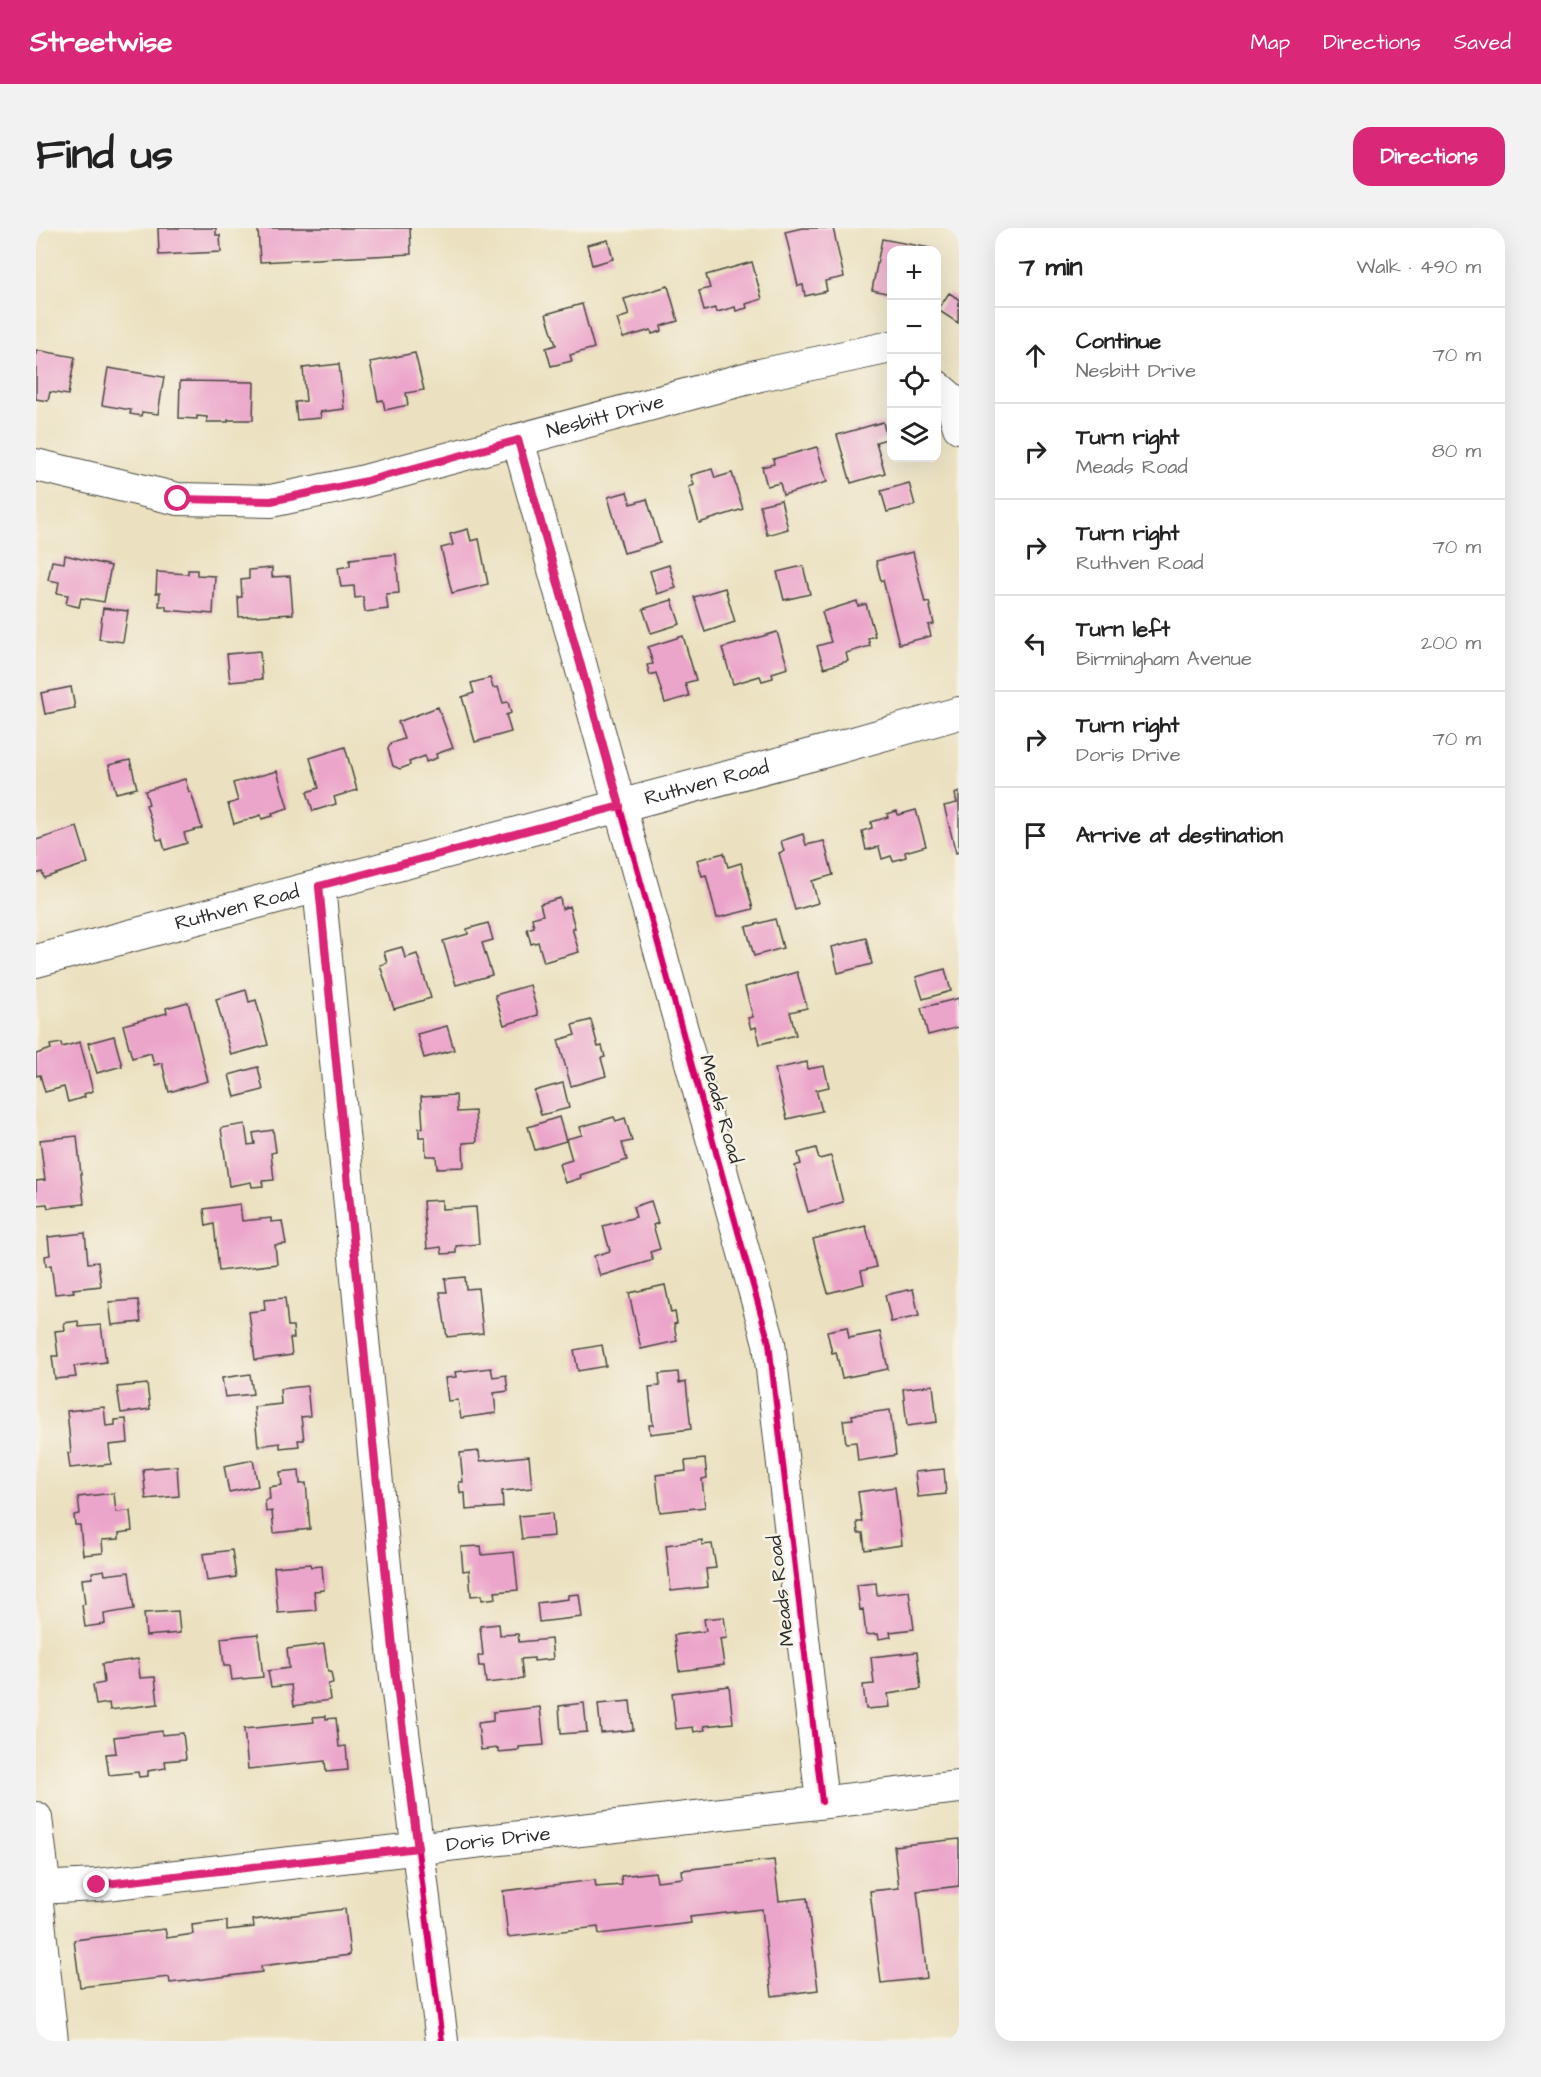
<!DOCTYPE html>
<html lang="en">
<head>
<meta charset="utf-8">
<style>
  :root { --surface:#fff; --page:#f2f2f2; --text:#222; --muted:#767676; --line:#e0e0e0; --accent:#db2777 }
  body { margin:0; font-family:"Architects Daughter",sans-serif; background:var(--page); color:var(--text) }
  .controls { position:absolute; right:18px; top:18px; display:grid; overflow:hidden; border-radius:12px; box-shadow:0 6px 24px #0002 }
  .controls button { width:54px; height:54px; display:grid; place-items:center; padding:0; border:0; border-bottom:2px solid var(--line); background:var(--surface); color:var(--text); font:30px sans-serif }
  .stop { position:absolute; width:18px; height:18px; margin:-14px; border:4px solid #db2777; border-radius:50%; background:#fff }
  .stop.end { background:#db2777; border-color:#fff; box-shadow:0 2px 6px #0008 }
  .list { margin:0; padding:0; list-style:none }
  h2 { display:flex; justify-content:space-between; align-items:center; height:78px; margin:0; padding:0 24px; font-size:26px }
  h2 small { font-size:20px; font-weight:400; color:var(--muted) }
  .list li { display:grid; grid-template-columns:39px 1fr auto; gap:18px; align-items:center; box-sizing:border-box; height:96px; padding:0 24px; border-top:2px solid var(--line) }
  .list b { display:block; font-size:22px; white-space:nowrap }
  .list p { margin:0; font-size:20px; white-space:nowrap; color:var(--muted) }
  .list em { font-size:20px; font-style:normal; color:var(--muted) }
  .icon { flex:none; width:33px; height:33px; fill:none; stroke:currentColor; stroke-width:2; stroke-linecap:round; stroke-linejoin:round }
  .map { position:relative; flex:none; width:923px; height:1813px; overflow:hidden; border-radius:18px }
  header { display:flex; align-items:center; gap:36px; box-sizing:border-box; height:84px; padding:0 30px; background:var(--accent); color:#fff }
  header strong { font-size:28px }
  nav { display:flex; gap:33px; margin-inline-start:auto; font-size:21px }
  .intro { display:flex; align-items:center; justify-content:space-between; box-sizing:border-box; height:144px; padding:0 36px }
  h1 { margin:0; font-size:42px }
  .button { padding:15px 27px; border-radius:18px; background:var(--accent); color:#fff; font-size:21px; font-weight:700 }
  main { display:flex; gap:36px; padding:0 36px }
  aside { flex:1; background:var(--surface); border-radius:18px; box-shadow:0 6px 24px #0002 }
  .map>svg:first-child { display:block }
</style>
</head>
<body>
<header>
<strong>Streetwise</strong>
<nav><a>Map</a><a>Directions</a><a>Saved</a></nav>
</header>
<div class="intro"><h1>Find us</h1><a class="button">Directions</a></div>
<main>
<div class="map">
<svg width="923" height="1813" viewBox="0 0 923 1813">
  <rect width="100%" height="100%" fill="#f7f3e8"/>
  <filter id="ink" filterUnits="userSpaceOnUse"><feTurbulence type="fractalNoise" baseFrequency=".0167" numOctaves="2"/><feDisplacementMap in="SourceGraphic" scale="12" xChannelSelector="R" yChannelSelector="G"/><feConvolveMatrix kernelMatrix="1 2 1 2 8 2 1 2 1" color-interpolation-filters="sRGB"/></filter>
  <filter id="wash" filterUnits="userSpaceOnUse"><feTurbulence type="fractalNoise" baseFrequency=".008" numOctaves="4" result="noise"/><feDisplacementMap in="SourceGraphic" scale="24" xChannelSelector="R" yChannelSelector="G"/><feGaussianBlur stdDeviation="1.35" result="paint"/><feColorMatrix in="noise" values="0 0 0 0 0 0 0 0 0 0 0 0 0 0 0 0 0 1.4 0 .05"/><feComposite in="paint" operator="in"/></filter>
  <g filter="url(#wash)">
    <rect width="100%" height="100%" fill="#ebe1c0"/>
    <g id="blocks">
      <!-- building -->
      <path fill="#eca5ca" d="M122,0H180V7H184L185,24L123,27Z
        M222,0H374L375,26L224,34Z
        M766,0H797L808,49L789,53L791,63L769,68L767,57L762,58L749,4Z
        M846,11L894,20L893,22H855V66L836,62Z
        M572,12L577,31L556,37L551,17Z
        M716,34L726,71L710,76L711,80L700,83L699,79L681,84L679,80L668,83L663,63L674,60L670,47Z
        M632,58L642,93L625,98L626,103L616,106L615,102L587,110L581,91L593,87L588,71Z
        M913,65L923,71L922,95L902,82Z
        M546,76L558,120L534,127L536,133L515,138L510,120L520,117L510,86Z
        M0,122L39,129L32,167L14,164L12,173L0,171Z
        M379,125L388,162L370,165L372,177L349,182L347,172L342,173L334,134Z
        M303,136L308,181L284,184L285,190L261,192L259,174L270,173L267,140Z
        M72,140L128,149L122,186L106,184L105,188L94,186L95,182L66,177Z
        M144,153L218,154L217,192H192V194H171V189L161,188V191L143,190Z
        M847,194L851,211L840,214L849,245L815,255L801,207Z
        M781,219L791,254L747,267L744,255L731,258L726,239L738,236L737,231Z
        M676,241L679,250L696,245L707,281L663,295L653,259L658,257L655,247Z
        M873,255L879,277L851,284L845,263Z
        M591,264L595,276L611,271L624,315L588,325L572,269Z
        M745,272L752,301L731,307L724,277Z
        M432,301L435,313L443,311L452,356L416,365L405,320L417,317L414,306Z
        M877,324L889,375L893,374L898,396L892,397L895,408L863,416L847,352L845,353L840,333Z
        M360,326L363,365L350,366L352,381L329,384L327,369L319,370L318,358L305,359L302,340L314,338V331Z
        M29,327L75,338L68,374L45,370L43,379L30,376L32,367L21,365L23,354L12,352L16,333L28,335Z
        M633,337L640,360L621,366L614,343Z
        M767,338L774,366L748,372L741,344Z
        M236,340V349L254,348L257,386L203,389L202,369H206L205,352L213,351V342Z
        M152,342H161V347L179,348L177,386L130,382V378H123L124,365H120L121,344L152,346Z
        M689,360L699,394L669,404L658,369Z
        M636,372L644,396L615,405L607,381Z
        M821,373L822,378L830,376L839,408L832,410L834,418L810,425L812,433L788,440L781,418L795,414L786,384Z
        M67,380L92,383L87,414L63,411Z
        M741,404L752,440L736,445L737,450L726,453L724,448L697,456L686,420Z
        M647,408L660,452L649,455L653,468L629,475L620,445L614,447L611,437L617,436L612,419Z
        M224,423L226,451L194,454L191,426Z
        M454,450L457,460L462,459L467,475L472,474L475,485L470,487L475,504L439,514L426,469L438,465L435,455Z
        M35,459L39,480L9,486L5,465Z
        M402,479L417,520L400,526L401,530L390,534L389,528L373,534L374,537L364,541L357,538L352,521L355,515L368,511L362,494Z
        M309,519L321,562L298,569L300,576L277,583L271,564L283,560L274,530Z
        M94,532L101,560L80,565L73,537Z
        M241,543L252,580L236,585L237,588L226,591L225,587L198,596L192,576L202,573L197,555Z
        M149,551L153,564H155L166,600L148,605L151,615L129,622L126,611L121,612L110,577L113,576L109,563Z
        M923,564V624L920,625L908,578L921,575L919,566Z
        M880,582L890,618L869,624L870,629L857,633L855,628L846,631L843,619L830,622L826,603L836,600L835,594L852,589L851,586L861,583L862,587Z
        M41,599L52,635L8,650L6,644L0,646V612Z
        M767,606L770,617L788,613L797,647L776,653L782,675L759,682L743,625L748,623L745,613Z
        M688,625L692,639L705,635L717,681L681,690L670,647L666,648L661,632Z
        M524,670L526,681L533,678L539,700H536L543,724L508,734L502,714L495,716L491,701L498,699L496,690L507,687L504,676Z
        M739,691L747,720L718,728L710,699Z
        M452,695L457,712L446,715L456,747L420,757L407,713L432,706L431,701Z
        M830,710L836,736L802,745L796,719Z
        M366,719L369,730L381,726L395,770L358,781L344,737L351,735L348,724Z
        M909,741L915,763L887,771L880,749Z
        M761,744L771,780L754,784L760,807L724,816L720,799L715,801L712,790L717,789L709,759Z
        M494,757L502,787L468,797L459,767Z
        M210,762L213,774L220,772L232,817L195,827L180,771Z
        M923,770V799L892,807L885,780Z
        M152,774L172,853L133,864L126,835L118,837L115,825L96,830L87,797L131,785L130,780Z
        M555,792L562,819L566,818L569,829L565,830L570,848L535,858L522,812L539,807L536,797Z
        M411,798L418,822L388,830L381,806Z
        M78,808L86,838L61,845L52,815Z
        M44,814L57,863L48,866L49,869L32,874L28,859L9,864L4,847L0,848V826L15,821L14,817L25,815L26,819Z
        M771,834L772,841L788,838L793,859L780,862L786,883L751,891L739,841Z
        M222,839L227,862L199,869L193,847Z
        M527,855L533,880L505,887L498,863Z
        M420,867L421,884L439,883L441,914L427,915L428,939L401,940L400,928H390L389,909H383V900H387L385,869Z
        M523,889L530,913L499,922L492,899Z
        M578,889L580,893L589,890L596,913L586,915L591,932L544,947L545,950L529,955L523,936L536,932L530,911L546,907L544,899Z
        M209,896L212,917L219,916L217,905L237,902L240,924L235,925L238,952L226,953L227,958L216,959L215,954L193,958L185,900Z
        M41,908L48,976L12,980L11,976L0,977V953L9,952L4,912Z
        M780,920L783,931L795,928L807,974L772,984L759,938L765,936L762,925Z
        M406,972V981L440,979L443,1016L420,1018V1025L406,1026L405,1019L391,1021L387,973Z
        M615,973L622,995L617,997L624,1021L614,1024L617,1032L564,1048L558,1028L574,1023L567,998L600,989L597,979Z
        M204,976L206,993L235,990V994L246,993L250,1016L239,1017L241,1036L183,1043L178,996L170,998L168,981Z
        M830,998L840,1039L825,1043L828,1056L792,1065L777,1011Z
        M49,1005L52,1035L62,1034L65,1058L37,1061L38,1064L19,1066L15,1037L10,1038L9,1028L14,1027L12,1009Z
        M429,1049L430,1061L442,1060L447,1105L411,1109L404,1064H411L409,1051Z
        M629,1057L635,1085L639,1084L641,1095L638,1096L641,1113L605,1121L593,1065Z
        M877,1061L883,1088L855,1094L849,1067Z
        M249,1070L252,1098H257L258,1110H254L256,1127L219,1132L213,1084L229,1082L228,1072Z
        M102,1072L105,1094L76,1097L73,1074Z
        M42,1093L43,1099L65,1097L70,1134L38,1138L40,1149L19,1151L16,1128H22L19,1103L29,1102L28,1095Z
        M811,1099L813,1110L844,1104L852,1141L806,1150L800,1124L796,1125L791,1103Z
        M566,1117L570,1138L542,1143L538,1122Z
        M455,1140L457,1149L470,1147L472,1163L458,1165L460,1185L425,1190L422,1172L412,1173L409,1150L420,1149L419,1144Z
        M642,1144L643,1155L650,1154L655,1201L614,1206L613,1197H617L613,1159L624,1158L623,1146Z
        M214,1146L217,1166L189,1169L186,1150Z
        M111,1156L114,1181L85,1185L81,1159Z
        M897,1157L901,1194L871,1198L867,1161Z
        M271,1158L274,1188L265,1189L268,1212H262L263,1218L244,1220V1215L222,1218L218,1179L245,1176L244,1161Z
        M68,1179L70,1198L79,1197V1192L90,1191L92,1215L73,1217L75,1236L34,1240L32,1225H35L31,1183Z
        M854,1182L860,1227L822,1233L820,1214L810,1215L807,1192L817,1191L816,1187Z
        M443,1223L444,1233L493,1228L496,1260L466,1263L467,1279L430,1282L429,1265H424L423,1254H427L424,1225Z
        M669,1231L671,1250L666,1251L669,1279L624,1284L620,1247L650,1243L649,1233Z
        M217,1232L222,1258L193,1264L188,1238Z
        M141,1238L143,1268L110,1271L107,1241Z
        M908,1241L910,1266L882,1269L879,1244Z
        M263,1242L264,1256L270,1255L274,1301L238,1305L236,1283L230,1284L229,1272L234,1271L233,1259L246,1257L244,1244Z
        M859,1259L866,1317L829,1322L827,1305H822L821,1294H826L822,1264Z
        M78,1265L80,1284L94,1283L96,1303L83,1305V1311L66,1312L67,1325L47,1327L44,1297H39L38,1287L44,1286L42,1269Z
        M516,1285L518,1308L486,1311L483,1288Z
        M666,1312V1317L676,1316L680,1340L670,1341L672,1359L635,1363L630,1317Z
        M445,1318L446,1327L478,1324L482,1362L459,1364L460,1370L446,1372V1367L435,1368L433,1342L427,1343L425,1319Z
        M196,1322L200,1349L171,1353L167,1326Z
        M274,1336L275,1339L286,1338L288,1362L278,1363L280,1382L242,1385L238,1339Z
        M68,1342L69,1347L93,1344L98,1381L68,1386L69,1396L49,1399L46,1377L49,1376L46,1351L57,1350L56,1344Z
        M840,1355L841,1367L873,1363L878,1401L854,1404L855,1409L843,1411L842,1406L830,1407L827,1381L824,1382L821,1357Z
        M543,1366L546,1389L503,1394L501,1375L532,1371V1367Z
        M142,1383L144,1405L110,1408L108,1385Z
        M688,1389L691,1410L684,1411L688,1437L643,1443L638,1407L670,1403L668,1391Z
        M463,1396L464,1407L482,1406L483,1414L515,1411L517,1431L498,1433V1430L485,1431L487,1451L450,1455L448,1438H443L442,1428L447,1427L444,1398Z
        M222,1406L227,1449L196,1452L194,1438H188L185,1410Z
        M288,1416L292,1444H295L297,1455L292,1456L294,1472L258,1478L255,1457L235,1459L232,1443L253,1440L251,1421Z
        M881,1424L885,1461L852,1466L854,1479L830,1481L827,1457L838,1456L835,1429Z
        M102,1431L104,1450L119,1449L122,1476L74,1482L73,1475L60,1477L57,1457L68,1455L66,1436Z
        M693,1458L697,1495L668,1498L669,1502L658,1504L657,1499L640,1501L636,1465Z
        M594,1473L597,1502L565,1505L562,1476Z
        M548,1475L551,1504L525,1506L523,1478Z
        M504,1479L508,1517L483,1519V1522L462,1524V1520L445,1522L442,1495L457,1493V1484Z
        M290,1488V1491L300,1490L303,1519L310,1518L312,1542L290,1544L289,1533L212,1541L208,1501L278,1494L277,1489Z
        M126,1503V1507L147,1505L150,1531L129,1533L130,1540L112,1543V1548L103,1549L102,1544L73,1547L70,1526L80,1525L78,1509Z
        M923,1611V1658L881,1663L891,1750L845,1755L834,1663L863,1660L858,1618Z
        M738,1632L743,1673L771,1670L782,1762L736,1768L726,1681L654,1689L655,1695L563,1706L562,1699L472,1709L467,1663L559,1652L560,1659L586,1657L585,1648L619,1644L621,1653L647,1650L646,1642Z
        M309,1681L314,1727L225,1738L226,1744L134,1755L133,1749L44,1759L38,1712L129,1701L131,1710L157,1706L156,1697L191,1693V1702L218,1699L217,1692Z"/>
    </g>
  </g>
  <g filter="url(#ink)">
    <use href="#blocks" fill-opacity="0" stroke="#484641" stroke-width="1.5"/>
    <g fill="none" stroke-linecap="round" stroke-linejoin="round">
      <defs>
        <g id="minor">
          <path d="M900,158L914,170L923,199"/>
          <path d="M482,212L733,1115L786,1574"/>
          <path id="s1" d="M0,237L142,271L235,273L325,254L724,147L855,119"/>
          <path d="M283,658L359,1441L406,1813"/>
          <path id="s2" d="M0,733L786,524L923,485"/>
          <path d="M0,1590L7,1647L1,1675L16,1813"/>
          <path id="s3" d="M0,1660L61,1657L923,1559"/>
        </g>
      </defs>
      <!-- minor casing -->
      <use href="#minor" stroke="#484641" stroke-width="34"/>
      <!-- minor -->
      <use href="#minor" stroke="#fff" stroke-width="32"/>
      <defs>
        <path id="cycleway" d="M482,212L733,1115L786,1574
          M283,658L359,1441L406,1813"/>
      </defs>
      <!-- cycleway casing -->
      <use href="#cycleway" stroke="#f7f3e8" stroke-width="10"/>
      <!-- cycleway -->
      <use href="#cycleway" stroke="#d6006c" stroke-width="6"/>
    </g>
  </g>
  <g fill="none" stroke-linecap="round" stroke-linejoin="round" filter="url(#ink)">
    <!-- route -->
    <path stroke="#db2777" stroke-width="8" d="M61,1657L382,1620L359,1441L283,658L584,578L482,212L326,254L235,273L142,271"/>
  </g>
  <g text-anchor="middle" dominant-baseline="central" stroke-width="5" stroke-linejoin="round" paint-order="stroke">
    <!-- street labels -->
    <g font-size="20" fill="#2b2b2b" stroke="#f7f3e8">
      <text stroke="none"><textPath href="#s1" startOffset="584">Nesbitt Drive</textPath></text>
      <text stroke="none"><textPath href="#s2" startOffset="694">Ruthven Road</textPath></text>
      <text stroke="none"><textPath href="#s2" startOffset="208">Ruthven Road</textPath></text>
      <text transform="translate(685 881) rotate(74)">Meads Road</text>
      <text transform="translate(745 1363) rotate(-97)">Meads Road</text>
      <text stroke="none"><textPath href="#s3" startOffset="465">Doris Drive</textPath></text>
    </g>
  </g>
</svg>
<div class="controls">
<button>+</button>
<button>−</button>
<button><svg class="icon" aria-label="locate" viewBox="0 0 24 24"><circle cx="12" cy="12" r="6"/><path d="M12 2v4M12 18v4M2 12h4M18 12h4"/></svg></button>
<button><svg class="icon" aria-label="layers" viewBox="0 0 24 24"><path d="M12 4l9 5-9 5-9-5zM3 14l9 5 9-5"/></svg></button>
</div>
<div class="stop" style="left:142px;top:271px"></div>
<div class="stop end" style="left:61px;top:1657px"></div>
</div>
<aside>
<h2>7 min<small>Walk · 490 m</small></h2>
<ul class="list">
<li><svg class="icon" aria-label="ahead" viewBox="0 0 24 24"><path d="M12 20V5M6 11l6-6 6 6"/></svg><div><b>Continue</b><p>Nesbitt Drive</p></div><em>70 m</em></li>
<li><svg class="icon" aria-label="right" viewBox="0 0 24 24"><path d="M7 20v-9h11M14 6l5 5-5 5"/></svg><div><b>Turn right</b><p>Meads Road</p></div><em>80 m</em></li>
<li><svg class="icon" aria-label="right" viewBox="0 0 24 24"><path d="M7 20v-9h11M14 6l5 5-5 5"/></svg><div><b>Turn right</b><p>Ruthven Road</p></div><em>70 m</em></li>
<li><svg class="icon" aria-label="left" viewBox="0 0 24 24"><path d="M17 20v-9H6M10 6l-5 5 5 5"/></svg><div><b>Turn left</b><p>Birmingham Avenue</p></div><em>200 m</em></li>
<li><svg class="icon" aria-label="right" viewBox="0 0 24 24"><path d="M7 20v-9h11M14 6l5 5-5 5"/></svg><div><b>Turn right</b><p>Doris Drive</p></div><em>70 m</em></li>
<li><svg class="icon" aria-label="arrive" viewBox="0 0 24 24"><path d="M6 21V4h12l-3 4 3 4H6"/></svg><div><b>Arrive at destination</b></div></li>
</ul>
</aside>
</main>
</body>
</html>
